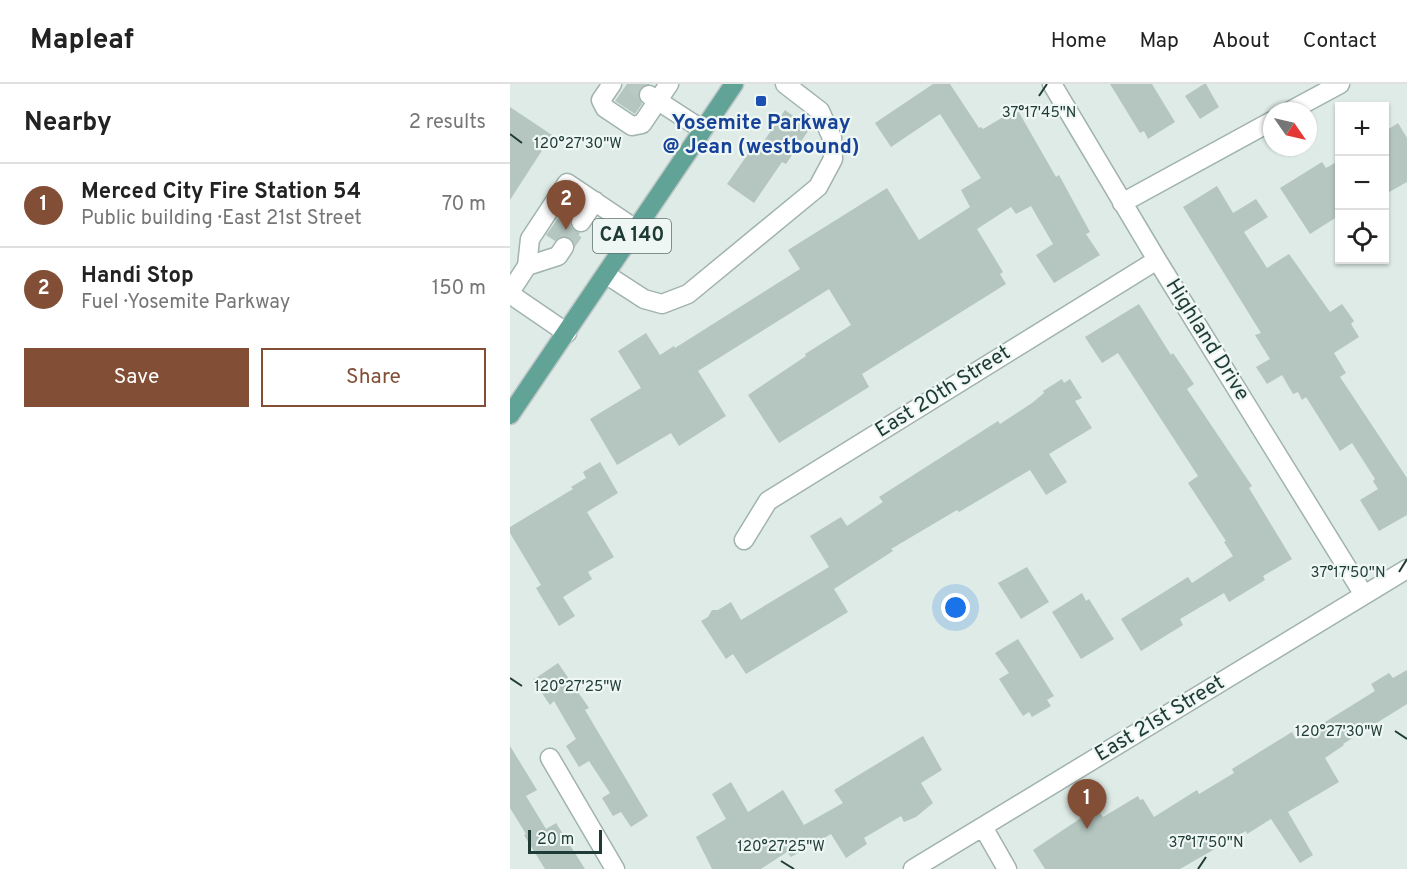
<!DOCTYPE html>
<html lang="en">
<head>
<meta charset="utf-8">
<style>
  :root { --surface:#fff; --page:#f6f6f6; --text:#222; --muted:#767676; --line:#e0e0e0; --accent:#824f36 }
  body { margin:0; font-family:Overpass,sans-serif; background:var(--page); color:var(--text) }
  .controls { position:absolute; right:18px; top:18px; display:grid; overflow:hidden; border-radius:0px; box-shadow:0 2px 4px #0004 }
  .controls button { width:54px; height:54px; display:grid; place-items:center; padding:0; border:0; border-bottom:2px solid var(--line); background:var(--surface); color:var(--text); font:30px sans-serif }
  .compass { position:absolute; left:753px; top:18px; width:54px; height:54px; border-radius:50%; background:var(--surface); box-shadow:0 2px 4px #0004; rotate:124deg }
  .scale { position:absolute; left:18px; bottom:15px; width:74px; box-sizing:border-box; padding-left:6px; border:3px solid #1f3b36; border-top:0; font-size:16px; line-height:21px; white-space:nowrap; color:#1f3b36; -webkit-text-stroke:4px #eff7f4; paint-order:stroke }
  .you { position:absolute; left:446px; top:524px; width:21px; height:21px; margin:-15px; border:4px solid #fff; border-radius:50%; background:#1a73e8; box-shadow:0 0 0 9px #1a73e833 }
  .badge { display:grid; place-items:center; width:39px; height:39px; border-radius:50%; background:var(--accent); color:#fff; font-size:20px; font-weight:700 }
  .pin { position:absolute; translate:-50% -50px; filter:drop-shadow(0 2px 3px #0008) }
  .pin::after { content:''; position:absolute; top:32px; width:21px; height:18px; background:inherit; clip-path:polygon(0 0,100% 0,50% 100%) }
  .list { margin:0; padding:0; list-style:none }
  h2 { display:flex; justify-content:space-between; align-items:center; height:78px; margin:0; padding:0 24px; font-size:26px }
  h2 small { font-size:20px; font-weight:400; color:var(--muted) }
  .list li { display:grid; grid-template-columns:39px 1fr auto; gap:18px; align-items:center; box-sizing:border-box; height:84px; padding:0 24px; border-top:2px solid var(--line) }
  .list b { display:block; font-size:22px; white-space:nowrap }
  .list p { margin:0; font-size:20px; white-space:nowrap; color:var(--muted) }
  .list em { font-size:20px; font-style:normal; color:var(--muted) }
  .actions { display:flex; gap:12px; padding:18px 24px }
  .actions a { flex:1; padding:14px 0; border:2px solid var(--accent); border-radius:0px; text-align:center; font-size:21px; color:var(--accent) }
  .actions .main { background:var(--accent); color:#fff }
  .icon { flex:none; width:33px; height:33px; fill:none; stroke:currentColor; stroke-width:2; stroke-linecap:round; stroke-linejoin:round }
  .map { position:relative; flex:none; width:897px; height:785px; overflow:hidden }
  header { display:flex; align-items:center; gap:36px; box-sizing:border-box; height:84px; padding:0 30px; background:var(--surface); border-bottom:2px solid var(--line) }
  header strong { font-size:28px }
  nav { display:flex; gap:33px; margin-inline-start:auto; font-size:21px }
  main { display:flex }
  aside { flex:1; background:var(--surface) }
  .map>svg:first-child { display:block }
</style>
</head>
<body>
<header>
<strong>Mapleaf</strong>
<nav><a>Home</a><a>Map</a><a>About</a><a>Contact</a></nav>
</header>
<main>
<aside>
<h2>Nearby<small>2 results</small></h2>
<ul class="list">
<li><span class="badge">1</span><div><b>Merced City Fire Station 54</b><p>Public building · East 21st Street</p></div><em>70 m</em></li>
<li><span class="badge">2</span><div><b>Handi Stop</b><p>Fuel · Yosemite Parkway</p></div><em>150 m</em></li>
</ul>
<div class="actions"><a class="main">Save</a><a>Share</a></div>
</aside>
<div class="map">
<svg width="897" height="785" viewBox="0 0 897 785">
  <rect width="100%" height="100%" fill="#deebe6"/>
  <!-- building -->
  <path fill="#b4c6bf" d="M117,0H138L129,5L128,11L132,20L125,30L105,17Z
    M423,0H440L469,44L471,43L473,45L507,25L546,93L549,91L580,148L576,150L590,171L544,199L526,171L543,160L521,122L506,130L501,123L467,145L493,188L490,190L496,200L352,290L359,303L269,359L238,311L296,272L295,270L341,241L319,205L188,287L216,332L169,362L161,349L107,381L80,335L131,304L108,267L136,249L150,271L164,262L165,264L290,185L278,166L377,104L409,156L460,123L451,106L471,94L430,30L381,63L365,39Z
    M600,0H642L665,38L638,55L634,47L630,49Z
    M694,0H696L709,23L690,35L675,12Z
    M0,23L42,51L0,116Z
    M275,26L300,44L276,80L272,78L244,119L217,100L245,60L250,63Z
    M888,39L897,54V98L874,111V48Z
    M830,76V131L800,150L770,104L812,78L816,84Z
    M707,102L723,129L746,115L758,133L734,148L757,184L779,170L820,228L832,220L844,237L841,240L849,253L824,269L836,289L830,293L897,394V431L869,447L850,416L868,405L863,397L865,395L842,359L830,367L796,313L792,316L788,308L783,310L772,291L757,300L746,283L760,275L745,251L751,249L673,123Z
    M54,126L62,131L60,138L61,143L70,149L64,158L55,152L50,153L45,157L36,151Z
    M629,220L661,271L663,269L684,300L677,305L742,402L739,404L782,475L753,492L755,496L719,518L714,509L670,535L673,541L631,567L611,535L678,493L682,499L723,472L714,458L716,457L678,399L688,392L608,269L592,279L575,253Z
    M552,295L554,299L560,295L572,314L565,317L582,344L539,370L557,398L536,411L520,386L449,428L447,426L381,465L383,467L324,505L338,528L236,590L223,570L216,575L191,537L198,533L202,526H208L221,518L231,536L319,483L300,452L331,433L337,442L373,418L369,413L488,337L490,340L522,319L534,309L533,307Z
    M90,378L108,409L77,428L104,473L78,488L82,495L53,513L65,532L49,542L26,504L31,501L0,449V443L63,405L61,403L76,394L73,388Z
    M517,483L539,518L511,535L488,499Z
    M572,509L576,517L579,515L604,555L571,575L542,528Z
    M508,555L544,612L537,616L541,622L522,633L519,628L513,632L489,595L499,589L485,569Z
    M48,579L79,624L75,626L138,732L121,743L111,728L103,732L92,714L100,709L79,677L69,683L56,662L66,655L44,617L40,621L23,596Z
    M897,586V620L833,660L834,661L815,674L829,698L778,728L803,771L790,779L761,735L737,750L736,747L670,785H535L523,766L586,724L593,733L628,712L630,716L633,715L644,733L687,706L689,710L724,689L722,685L782,648L786,655L799,648L865,607L861,600L879,589L883,594Z
    M413,652L432,686L411,699L423,719L406,733L394,738L391,732L354,754L357,760L336,774L321,750L281,773L277,768L251,785H202L186,753L216,735L202,710L221,698L238,728L273,706L294,741L333,719L324,706Z
    M0,662L27,706L16,712L36,745L46,739L75,785H35L14,751L16,750L0,724Z"/>
  <g fill="none" stroke-linecap="round" stroke-linejoin="round">
    <!-- minor-tunnel -->
    <path stroke="#b8c8c3" stroke-width="18" stroke-dasharray="18 9" stroke-linecap="butt" d="M122,0L139,11
      M54,163L71,138"/>
    <defs>
      <path id="minor" d="M102,0L91,16L95,24L122,42L132,40L159,0
        M542,0L647,176L854,511
        M139,11L193,46
        M780,27L830,0
        M612,119L762,37
        M71,138L85,117
        M17,182L48,172L54,163
        M97,191L134,215L152,220L178,210L308,103L323,75L322,54L310,27L275,0
        M0,208L17,182L20,155L57,99L127,146
        M0,210L57,249
        M234,456L258,417L647,176
        M40,674L105,785
        M473,743L497,785
        M403,785L897,485"/>
      <path id="major" d="M0,331L224,0"/>
    </defs>
    <!-- minor casing -->
    <use href="#minor" stroke="#a1b3ae" stroke-width="21"/>
    <!-- major casing -->
    <use href="#major" stroke="#c0c8c7" stroke-width="21"/>
    <!-- minor -->
    <use href="#minor" stroke="#fff" stroke-width="18"/>
    <!-- major -->
    <use href="#major" stroke="#61a397" stroke-width="18"/>
  </g>
  <!-- ticks -->
  <path fill="none" stroke="#1f3b36" stroke-width="2" d="M529,12L537,0M0,50L12,59M889,488L897,475M0,594L12,602M885,647L897,655M271,777L284,785M688,785L696,773"/>
  <!-- markers -->
  <rect fill="#1a4fb4" stroke="#eff7f4" stroke-width="2" x="245" y="11" width="12" height="12" rx="3"/>
  <g text-anchor="middle" dominant-baseline="central" stroke-width="4.5" stroke-linejoin="round" paint-order="stroke">
    <!-- shield labels -->
    <rect fill="#eff7f4" stroke="#5d736f" stroke-width="1.5" x="83" y="135" width="78" height="34" rx="4.5"/>
    <g font-size="20" font-weight="bold" fill="#1f3b36">
      <text x="122" y="152">CA 140</text>
    </g>
    <!-- transit labels -->
    <g font-size="21" font-weight="bold" fill="#164399" stroke="#eff7f4">
      <text x="251" y="39">Yosemite Parkway<tspan x="251" dy="24">@ Jean (westbound)</tspan></text>
    </g>
    <!-- street labels -->
    <g font-size="21" fill="#1f3b36" stroke="#eff7f4">
      <text transform="translate(697 256) rotate(58)">Highland Drive</text>
      <text transform="translate(433 308) rotate(-32)">East 20th Street</text>
      <text transform="translate(650 635) rotate(-31)">East 21st Street</text>
    </g>
  </g>
  <g font-size="15" text-anchor="middle" fill="#1f3b36" stroke="#eff7f4" stroke-width="4.5" stroke-linejoin="round" paint-order="stroke">
    <text x="529" y="33">37°17'45"N</text>
    <text x="68" y="64">120°27'30"W</text>
    <text x="838" y="493">37°17'50"N</text>
    <text x="68" y="607">120°27'25"W</text>
    <text x="829" y="652">120°27'30"W</text>
    <text x="696" y="763">37°17'50"N</text>
    <text x="271" y="767">120°27'25"W</text>
  </g>
</svg>
<div class="controls">
<button>+</button>
<button>−</button>
<button><svg class="icon" aria-label="locate" viewBox="0 0 24 24"><circle cx="12" cy="12" r="6"/><path d="M12 2v4M12 18v4M2 12h4M18 12h4"/></svg></button>
</div>
<svg class="compass" viewBox="-18 -18 36 36"><path d="M0-13l5 13h-10z" fill="#e53935"/><path d="M0 13l5-13h-10z" fill="#767676"/></svg>
<div class="scale">20 m</div>
<div class="you"></div>
<div class="pin badge" style="left:577px;top:745px">1</div>
<div class="pin badge" style="left:56px;top:146px">2</div>
</div>
</main>
</body>
</html>
